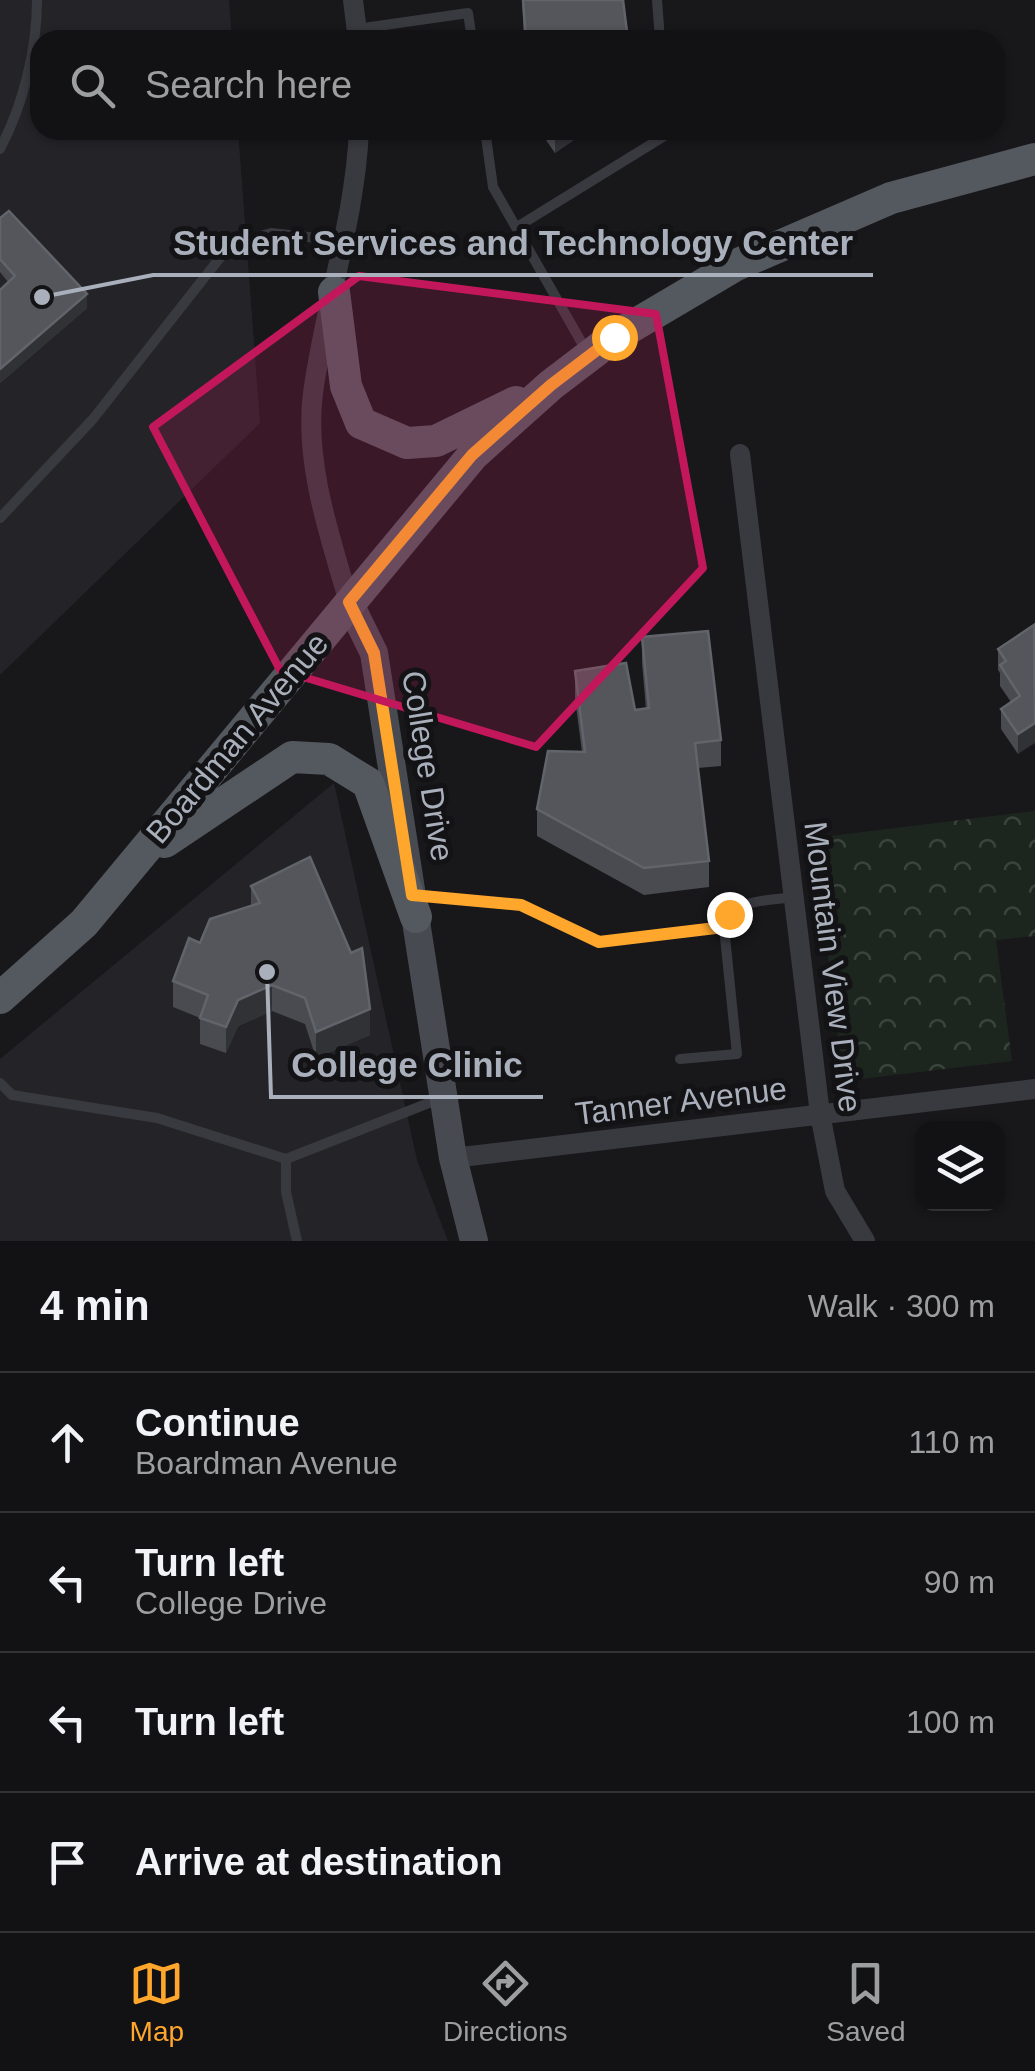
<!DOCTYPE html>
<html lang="en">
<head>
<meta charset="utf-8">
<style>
  :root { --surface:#121214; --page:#1f2022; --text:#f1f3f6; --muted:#9c9ea0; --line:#313234; --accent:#ffa62c }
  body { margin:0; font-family:Helvetica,sans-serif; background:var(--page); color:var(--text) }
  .controls { position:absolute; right:30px; bottom:30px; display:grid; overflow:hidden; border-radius:20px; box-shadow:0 2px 8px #0004 }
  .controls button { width:90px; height:90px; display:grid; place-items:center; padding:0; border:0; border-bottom:2px solid var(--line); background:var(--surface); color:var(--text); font:50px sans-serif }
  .stop { position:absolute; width:30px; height:30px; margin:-22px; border:8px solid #ffa62c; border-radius:50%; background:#fff }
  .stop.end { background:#ffa62c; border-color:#fff; box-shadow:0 2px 10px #0008 }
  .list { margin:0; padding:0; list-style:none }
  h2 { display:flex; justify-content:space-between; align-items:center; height:130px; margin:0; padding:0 40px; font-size:42px }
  h2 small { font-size:32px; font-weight:400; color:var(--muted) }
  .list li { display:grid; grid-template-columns:65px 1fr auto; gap:30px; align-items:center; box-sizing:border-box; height:140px; padding:0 40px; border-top:2px solid var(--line) }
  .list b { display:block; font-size:38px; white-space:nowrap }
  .list p { margin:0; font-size:32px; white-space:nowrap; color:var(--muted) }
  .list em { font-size:32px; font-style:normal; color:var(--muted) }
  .icon { flex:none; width:55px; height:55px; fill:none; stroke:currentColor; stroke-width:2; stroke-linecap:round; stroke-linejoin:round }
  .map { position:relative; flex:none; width:1035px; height:1241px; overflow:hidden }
  .search { position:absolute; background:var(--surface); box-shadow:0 2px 8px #0004; left:30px; right:30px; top:30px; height:110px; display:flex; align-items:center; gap:25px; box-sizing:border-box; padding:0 35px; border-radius:30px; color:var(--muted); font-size:38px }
  .sheet { height:690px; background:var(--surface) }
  nav { display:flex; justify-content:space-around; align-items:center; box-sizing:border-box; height:140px; border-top:2px solid var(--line); background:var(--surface); font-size:28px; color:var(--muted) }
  nav a { display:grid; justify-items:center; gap:5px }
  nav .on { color:var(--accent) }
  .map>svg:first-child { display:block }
</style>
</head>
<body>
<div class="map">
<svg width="1035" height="1241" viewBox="0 0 1035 1241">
  <defs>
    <pattern id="park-crowns" width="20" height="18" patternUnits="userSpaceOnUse" patternTransform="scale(2.5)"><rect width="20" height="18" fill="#1d261e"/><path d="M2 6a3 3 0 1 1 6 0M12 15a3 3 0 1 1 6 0" fill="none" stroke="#3b433d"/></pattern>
  </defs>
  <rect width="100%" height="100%" fill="#18181b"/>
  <!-- built -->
  <path fill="#242428" d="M0,0H229L232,40H40V130H238L260,423L0,675Z
    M334,783L417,1160L448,1241H0V1059Z"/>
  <!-- park -->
  <path fill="url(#park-crowns)" d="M1035,811V936L996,940L1012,1061L843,1081L814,838Z"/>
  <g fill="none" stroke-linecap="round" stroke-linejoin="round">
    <!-- service -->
    <path stroke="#393a40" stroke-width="10" d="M657,0L660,40
      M357,29L468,13L472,40
      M485,130L493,187L587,352
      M0,149C23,105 37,50 37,0
      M517,227L666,135V130
      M0,518L93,419L230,245L271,233L345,241
      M414,895L521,905L599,942L724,927
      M680,1059L737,1054L724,927C735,898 766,901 794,897
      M0,1083L12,1095L157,1118L286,1159L439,1099
      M286,1159V1192L297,1241"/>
    <!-- minor -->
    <path stroke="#393a40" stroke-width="20" d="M353,0L358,40
      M740,454L820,1114L835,1191L865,1241
      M349,602C330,537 304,462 313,393C325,304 355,220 359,130
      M453,1158L1035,1089"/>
    <!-- secondary -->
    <path stroke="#474a50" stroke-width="28" d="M349,602L374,653L453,1158L474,1241"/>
    <!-- primary -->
    <path stroke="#54585f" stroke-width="32" d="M334,292L346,386L361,423L407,443L436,441L516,402
      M165,842L292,757L329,759L368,783L416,917
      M0,998L84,923L473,455L551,385L614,337L736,265L891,198L1035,159"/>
  </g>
  <!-- wall -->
  <path fill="#494b50" d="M522,0L628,40H524Z
    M539,130H588L555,153Z
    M0,218L87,308L0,383V290L8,282L0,272Z
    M1034,625L1018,754L1001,729V709L1011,702L1000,686V673L998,670V649Z
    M642,637L721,740V766L698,768L709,861V887L644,895L537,836V809L582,752L575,698V671L635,710L646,709L642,663Z
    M251,886L370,1035L316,1058L305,1024L272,1011L238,1026L226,1053L200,1044V1018L173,1007V981L200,943L251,906Z"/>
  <!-- shaded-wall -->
  <path fill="#313236" d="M555,130H588L555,153Z
    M87,294V308L0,383V369Z
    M1035,723V743L1018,754V734Z
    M272,985V1011L238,1026L226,1053V1027L238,1000Z
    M370,1009V1035L316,1058V1032Z"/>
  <!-- building -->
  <path fill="#54565c" stroke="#61646a" stroke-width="2.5" d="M523,0H623L628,40H526Z
    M9,211L87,294L0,369V290L15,276L0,259V218Z
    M1034,625L1035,723L1018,734L1001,709L1020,696L1000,665L1006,661L998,649Z
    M708,631L721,740L695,743L709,861L644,868L537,809L548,751L585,752L575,671L626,663L635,710L649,708L642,637Z
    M310,857L351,953L362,948L370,1009L316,1032L305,998L272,985L238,1000L226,1027L200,1018L208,995L173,981L189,938L200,943L210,919L260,903L251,886Z"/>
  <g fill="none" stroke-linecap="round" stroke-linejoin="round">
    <!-- route -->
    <path stroke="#ffa62c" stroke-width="12" d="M614,337L551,385L472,455L349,602L374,653L412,895L521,905L599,942L724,927L729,914"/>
  </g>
  <!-- marked area -->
  <path fill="#c2185b" fill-opacity="0.2" stroke="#c2185b" stroke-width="8" stroke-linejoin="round" d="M359,276L656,314L703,568L536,747L280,670L153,427Z"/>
  <g text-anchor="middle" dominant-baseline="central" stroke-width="10" stroke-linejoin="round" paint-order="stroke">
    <!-- street labels -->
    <g font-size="32" fill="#a9b0bb" stroke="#131316">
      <text transform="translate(237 738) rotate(-50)">Boardman Avenue</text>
      <text transform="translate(428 766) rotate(81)">College Drive</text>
      <text transform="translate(833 967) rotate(83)">Mountain View Drive</text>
      <text transform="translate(681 1101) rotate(-7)">Tanner Avenue</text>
    </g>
  </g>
  <!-- callouts -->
  <path fill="none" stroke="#a9b0bb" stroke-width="4" d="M42 297L153 275H873M267 972L271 1097H543"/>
  <g fill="#a9b0bb" stroke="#131316" stroke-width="4">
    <circle cx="42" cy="297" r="10"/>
    <circle cx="267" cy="972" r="10"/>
  </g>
  <g font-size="35" text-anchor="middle" font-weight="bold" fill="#a9b0bb" stroke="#131316" stroke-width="10" stroke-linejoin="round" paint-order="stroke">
    <text x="513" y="255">Student Services and Technology Center</text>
    <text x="407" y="1077">College Clinic</text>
  </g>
</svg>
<div class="controls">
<button><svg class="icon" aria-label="layers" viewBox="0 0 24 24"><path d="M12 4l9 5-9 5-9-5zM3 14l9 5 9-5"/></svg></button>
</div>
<div class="stop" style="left:614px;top:337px"></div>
<div class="stop end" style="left:729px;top:914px"></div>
<div class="search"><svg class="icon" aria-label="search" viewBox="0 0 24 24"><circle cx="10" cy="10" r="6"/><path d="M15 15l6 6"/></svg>Search here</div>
</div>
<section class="sheet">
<h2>4 min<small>Walk · 300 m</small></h2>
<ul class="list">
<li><svg class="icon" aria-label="ahead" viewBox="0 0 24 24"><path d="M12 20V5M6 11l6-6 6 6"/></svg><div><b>Continue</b><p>Boardman Avenue</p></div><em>110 m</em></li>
<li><svg class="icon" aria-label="left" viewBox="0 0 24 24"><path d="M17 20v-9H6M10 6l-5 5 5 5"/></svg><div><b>Turn left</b><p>College Drive</p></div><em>90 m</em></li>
<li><svg class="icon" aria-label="left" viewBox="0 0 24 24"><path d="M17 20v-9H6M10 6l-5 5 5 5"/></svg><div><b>Turn left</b></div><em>100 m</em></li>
<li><svg class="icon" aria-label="arrive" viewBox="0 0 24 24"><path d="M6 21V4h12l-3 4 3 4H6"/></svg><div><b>Arrive at destination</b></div></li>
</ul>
</section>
<nav>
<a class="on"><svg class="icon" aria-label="map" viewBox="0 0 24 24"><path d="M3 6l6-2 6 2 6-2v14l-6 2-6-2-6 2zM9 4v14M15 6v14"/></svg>Map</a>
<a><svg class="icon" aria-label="directions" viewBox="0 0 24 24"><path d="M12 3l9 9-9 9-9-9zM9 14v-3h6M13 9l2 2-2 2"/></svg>Directions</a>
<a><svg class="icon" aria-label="saved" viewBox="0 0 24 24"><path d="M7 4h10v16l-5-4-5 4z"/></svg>Saved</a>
</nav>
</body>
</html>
